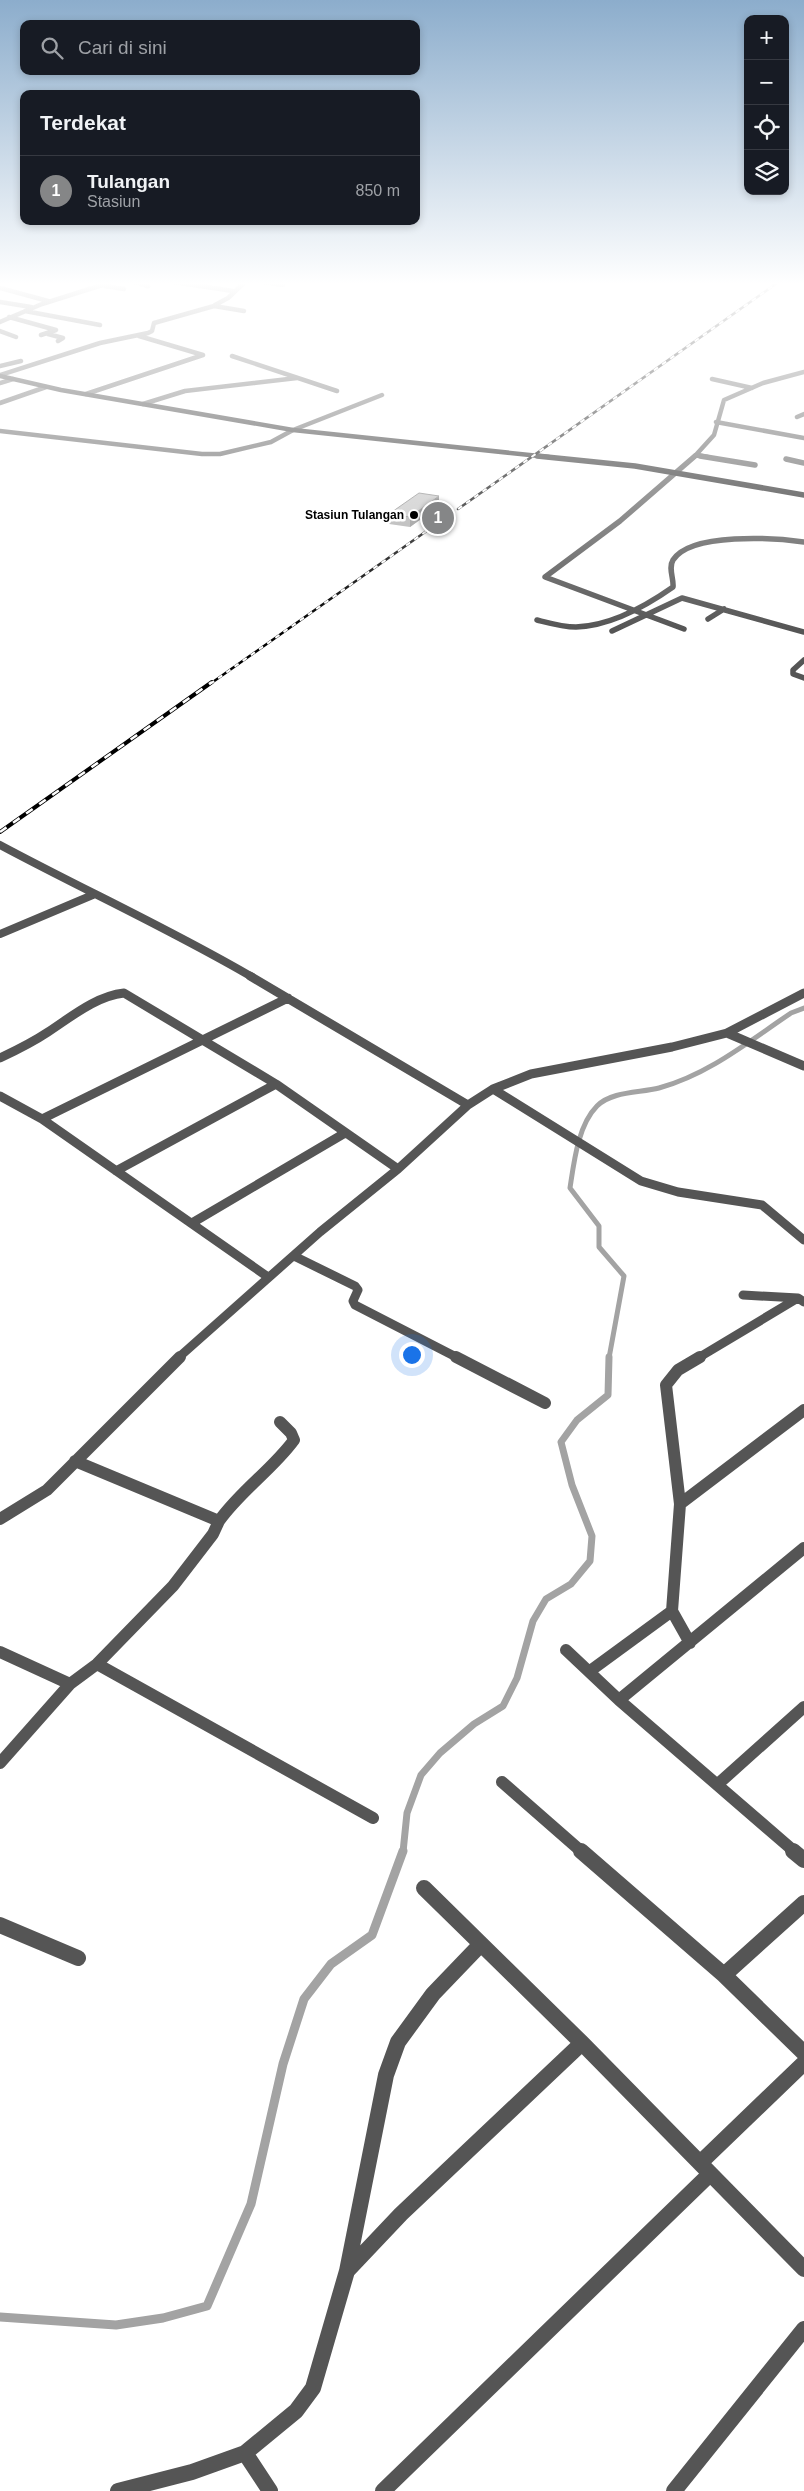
<!DOCTYPE html>
<html lang="id">
<head>
<meta charset="utf-8">
<style>
  :root { --surface:#171b24; --page:#242831; --text:#f1f3f6; --muted:#9ea1a6; --line:#363941; --accent:#858687 }
  body { margin:0; font-family:Arial,sans-serif; background:var(--page); color:var(--text) }
  .controls { position:absolute; right:15px; top:15px; display:grid; overflow:hidden; border-radius:10px; box-shadow:0 2px 8px #0003 }
  .controls button { width:45px; height:45px; display:grid; place-items:center; padding:0; border:0; border-bottom:1px solid var(--line); background:var(--surface); color:var(--text); font:25px sans-serif }
  .you { position:absolute; left:411px; top:1354px; width:18px; height:18px; margin:-12px; border:4px solid #fff; border-radius:50%; background:#1a73e8; box-shadow:0 0 0 8px #1a73e833 }
  .badge { display:grid; place-items:center; width:32px; height:32px; border-radius:50%; background:var(--accent); color:#fff; font-size:16px; font-weight:700 }
  .pin { position:absolute; translate:-50% -50%; border:2px solid #fff; box-shadow:0 1px 5px #0006 }
  .list { margin:0; padding:0; list-style:none }
  h2 { display:flex; justify-content:space-between; align-items:center; height:65px; margin:0; padding:0 20px; font-size:21px }
  h2 small { font-size:16px; font-weight:400; color:var(--muted) }
  .list li { display:grid; grid-template-columns:32px 1fr auto; gap:15px; align-items:center; box-sizing:border-box; height:70px; padding:0 20px; border-top:1px solid var(--line) }
  .list b { display:block; font-size:19px; white-space:nowrap }
  .list p { margin:0; font-size:16px; white-space:nowrap; color:var(--muted) }
  .list em { font-size:16px; font-style:normal; color:var(--muted) }
  .icon { flex:none; width:28px; height:28px; fill:none; stroke:currentColor; stroke-width:2; stroke-linecap:round; stroke-linejoin:round }
  .map { position:relative; flex:none; width:804px; height:2491px; overflow:hidden }
  .search { position:absolute; background:var(--surface); box-shadow:0 2px 8px #0003; left:20px; top:20px; width:400px; height:55px; display:flex; align-items:center; gap:12px; box-sizing:border-box; padding:0 18px; border-radius:10px; color:var(--muted); font-size:19px }
  .panel { position:absolute; background:var(--surface); box-shadow:0 2px 8px #0003; left:20px; top:90px; width:400px; height:135px; border-radius:10px }
  .map>svg:first-child { display:block }
</style>
</head>
<body>
<div class="map">
<svg width="804" height="2491" viewBox="0 0 804 2491">
  <rect width="100%" height="100%" fill="#fff"/>
  <g fill="none" stroke-linecap="round" stroke-linejoin="round">
    <!-- stream-far2 -->
    <path stroke="#a3a3a3" stroke-width="5" d="M609,1358L624,1276L599,1247V1226L570,1188C574,1162 578,1125 597,1106C612,1091 640,1093 659,1088C709,1074 748,1042 791,1013L804,1008"/>
    <!-- stream-far1 -->
    <path stroke="#a3a3a3" stroke-width="7" d="M403,1852L407,1813L421,1775L440,1753L474,1724L503,1706L517,1678L533,1621L546,1599L571,1584L590,1561L592,1536L572,1485L561,1442L577,1420L608,1395L609,1357"/>
    <!-- stream -->
    <path stroke="#a3a3a3" stroke-width="9" d="M0,2317L116,2325L163,2318L207,2306L251,2204L283,2064L304,1999L331,1964L372,1935L403,1851"/>
    <!-- street-far5 -->
    <path stroke="#555" stroke-width="4.5" d="M132,281L148,286
      M167,281L233,291
      M256,281L283,285
      M105,286L124,289
      M0,288L48,301
      M0,302L31,307
      M215,305L228,298L246,281
      M25,311L100,325
      M9,317L56,330L41,335
      M0,322L42,304L115,281
      M0,331L16,337
      M48,334L63,338L58,341
      M232,356L337,391
      M0,366L21,361
      M0,375L100,343L148,333L152,331L154,323L214,306L244,311
      M712,379L752,388
      M0,383L13,379
      M86,394L203,355L139,336
      M0,403L46,387
      M143,404L185,391L297,378
      M797,417L804,414
      M716,422L804,438
      M0,431L202,454H220L271,442L293,430L382,395
      M696,455L708,457
      M694,457L714,435L724,400L763,383L804,372"/>
    <!-- street-far4 -->
    <path stroke="#555" stroke-width="5.5" d="M700,456L755,465
      M786,459L804,463
      M708,619L724,609
      M537,620C549,623 563,627 576,627C610,626 646,606 673,587C674,579 668,568 673,560C691,532 775,538 804,542
      M684,629L545,577L620,521L695,456
      M612,631L682,598L804,632
      M804,660L793,670V674L804,678"/>
    <!-- street-far3 -->
    <path stroke="#555" stroke-width="8" d="M0,845C84,890 170,929 252,977
      M0,934L95,894"/>
    <!-- street-far2 -->
    <path stroke="#555" stroke-width="9" d="M250,976L468,1105
      M804,993L727,1033L804,1066
      M0,1058C17,1050 33,1042 48,1032C71,1017 96,996 124,993L276,1084L398,1169
      M493,1089L641,1181L678,1192L762,1205L804,1240
      M0,1096L42,1119
      M116,1171L276,1084
      M192,1223L345,1133
      M294,1256L355,1286L358,1290L353,1301L355,1305L458,1358
      M268,1277L42,1119L288,998
      M743,1295L798,1298L804,1302
      M178,1358L320,1232L398,1169L468,1105L493,1089L531,1074L672,1047L727,1033
      M698,1358L798,1298"/>
    <!-- street-far1 -->
    <path stroke="#555" stroke-width="12" d="M456,1357L545,1403
      M680,1504L804,1410
      M0,1519L47,1490L180,1357
      M219,1521C241,1490 272,1470 294,1440L291,1433L280,1422
      M690,1643L672,1611L680,1504L666,1385L678,1370L700,1357
      M566,1650L619,1700L795,1852
      M0,1652L70,1684
      M97,1664L373,1818
      M590,1671L672,1611
      M619,1700L804,1548
      M0,1763L70,1684L97,1664L173,1586L213,1534L219,1521L75,1461
      M502,1782L582,1852
      M718,1784L804,1707"/>
    <!-- street -->
    <path stroke="#555" stroke-width="16" d="M581,1851L724,1975L804,2053
      M793,1851L804,1860
      M424,1888L582,2043L804,2269
      M0,1925L78,1958
      M724,1975L804,1903
      M700,2163L804,2063
      M347,2271L386,2075L398,2042L433,1994L481,1944
      M245,2453L270,2491
      M118,2491L192,2472L245,2453L296,2411L313,2388L347,2271L401,2214L582,2043
      M383,2491L710,2174
      M674,2491L804,2329"/>
    <!-- secondary-far1 -->
    <path stroke="#222" stroke-width="4.5" d="M0,376L61,390L293,430L549,457"/>
    <!-- secondary -->
    <path stroke="#222" stroke-width="5.5" d="M537,456L635,466L804,495"/>
    <defs>
      <path id="rail-far1" d="M458,509L780,281
        M210,684L428,530"/>
      <path id="rail" d="M0,832L212,682"/>
    </defs>
    <!-- rail-far1 casing -->
    <use href="#rail-far1" stroke="#000" stroke-width="2.5"/>
    <!-- rail casing -->
    <use href="#rail" stroke="#000" stroke-width="4"/>
    <!-- rail-far1 -->
    <use href="#rail-far1" stroke="#fff" stroke-width="2" stroke-dasharray="5" stroke-linecap="butt"/>
    <!-- rail -->
    <use href="#rail" stroke="#fff" stroke-width="2.5" stroke-dasharray="8" stroke-linecap="butt"/>
  </g>
  <!-- wall -->
  <path fill="#a9a9a9" d="M439,506L410,527L389,524V514Z"/>
  <!-- shaded-wall -->
  <path fill="#898989" d="M439,496V506L410,527V517Z"/>
  <!-- building -->
  <path fill="#c4c4c4" stroke="#898989" d="M419,493L439,496L410,517L389,514Z"/>
  <!-- sky -->
  <linearGradient id="sky" x2="0" y2="1"><stop stop-color="#8cadcc"/><stop offset="0.45" stop-color="#fff"/><stop offset="1" stop-color="#fff" stop-opacity="0"/></linearGradient>
  <rect width="804" height="630" fill="url(#sky)"/>
  <!-- markers -->
  <circle fill="#000" stroke="#fff" stroke-width="2" cx="414" cy="515" r="5"/>
  <g text-anchor="middle" dominant-baseline="central" stroke-width="5" stroke-linejoin="round" paint-order="stroke">
    <!-- far-poi labels -->
    <g font-size="12" font-weight="bold" fill="#000" stroke="#fff" text-anchor="end">
      <text x="404" y="515">Stasiun Tulangan</text>
    </g>
  </g>
</svg>
<div class="controls">
<button>+</button>
<button>−</button>
<button><svg class="icon" aria-label="locate" viewBox="0 0 24 24"><circle cx="12" cy="12" r="6"/><path d="M12 2v4M12 18v4M2 12h4M18 12h4"/></svg></button>
<button><svg class="icon" aria-label="layers" viewBox="0 0 24 24"><path d="M12 4l9 5-9 5-9-5zM3 14l9 5 9-5"/></svg></button>
</div>
<div class="you"></div>
<div class="pin badge" style="left:438px;top:518px">1</div>
<div class="search"><svg class="icon" aria-label="search" viewBox="0 0 24 24"><circle cx="10" cy="10" r="6"/><path d="M15 15l6 6"/></svg>Cari di sini</div>
<section class="panel">
<h2>Terdekat<small></small></h2>
<ul class="list">
<li><span class="badge">1</span><div><b>Tulangan</b><p>Stasiun</p></div><em>850 m</em></li>
</ul>
</section>
</div>
</body>
</html>
